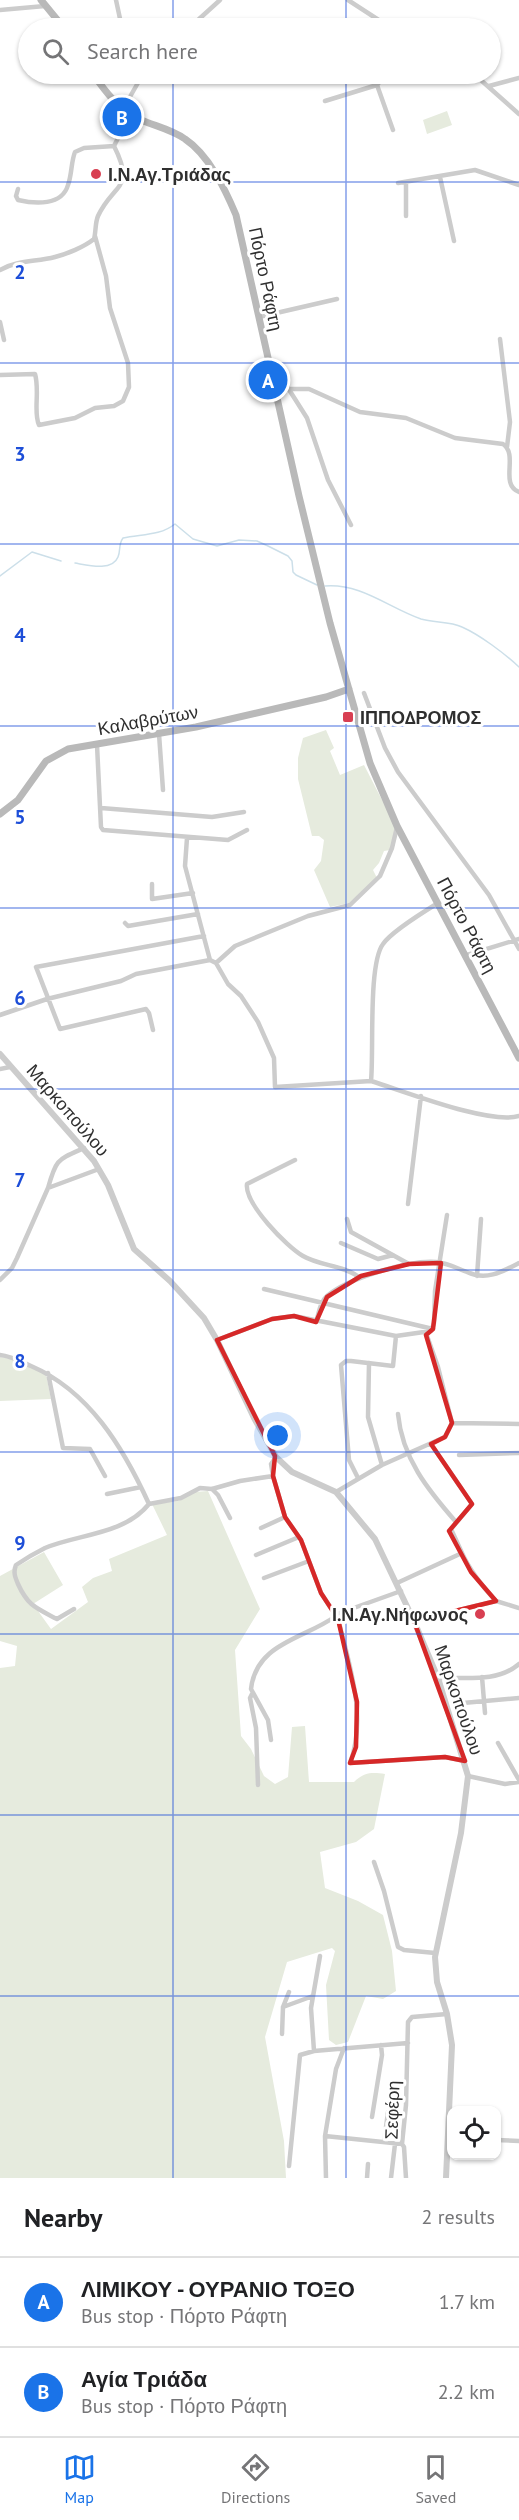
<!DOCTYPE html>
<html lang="en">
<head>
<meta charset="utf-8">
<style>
  :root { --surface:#fff; --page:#f2f2f2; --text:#202124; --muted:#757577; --line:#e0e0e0; --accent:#1a73e8 }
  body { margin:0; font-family:"PT Sans",sans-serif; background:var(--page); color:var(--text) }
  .controls { position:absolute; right:18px; bottom:18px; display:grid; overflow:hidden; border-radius:12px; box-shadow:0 2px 4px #0004 }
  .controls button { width:54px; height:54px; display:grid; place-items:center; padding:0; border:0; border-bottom:2px solid var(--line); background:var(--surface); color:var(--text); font:30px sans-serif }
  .you { position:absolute; left:278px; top:1436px; width:21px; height:21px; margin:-15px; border:4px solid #fff; border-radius:50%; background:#1a73e8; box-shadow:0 0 0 9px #1a73e833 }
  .badge { display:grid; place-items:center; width:39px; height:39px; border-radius:50%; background:var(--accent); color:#fff; font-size:20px; font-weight:700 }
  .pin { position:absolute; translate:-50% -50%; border:3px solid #fff; box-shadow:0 2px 6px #0006 }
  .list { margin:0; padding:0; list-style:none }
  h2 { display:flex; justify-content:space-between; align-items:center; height:78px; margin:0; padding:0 24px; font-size:26px }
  h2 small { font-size:20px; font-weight:400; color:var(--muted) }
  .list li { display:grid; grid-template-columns:39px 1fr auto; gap:18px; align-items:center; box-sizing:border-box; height:90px; padding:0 24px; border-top:2px solid var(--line) }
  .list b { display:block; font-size:22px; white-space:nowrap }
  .list p { margin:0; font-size:20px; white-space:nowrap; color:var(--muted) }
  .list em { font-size:20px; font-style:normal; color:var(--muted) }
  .icon { flex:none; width:33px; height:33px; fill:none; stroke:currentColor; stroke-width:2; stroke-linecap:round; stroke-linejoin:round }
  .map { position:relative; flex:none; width:519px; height:2178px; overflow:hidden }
  .search { position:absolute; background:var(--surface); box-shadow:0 2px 4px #0004; left:18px; right:18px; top:18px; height:66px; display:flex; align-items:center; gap:15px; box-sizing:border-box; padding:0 21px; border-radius:33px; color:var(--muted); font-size:22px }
  .sheet { height:258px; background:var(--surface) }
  nav { display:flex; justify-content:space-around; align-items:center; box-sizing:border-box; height:84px; border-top:2px solid var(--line); background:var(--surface); font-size:16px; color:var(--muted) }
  nav a { display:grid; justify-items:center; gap:3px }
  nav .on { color:var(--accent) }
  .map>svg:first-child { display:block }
</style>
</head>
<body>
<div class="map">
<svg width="519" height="2178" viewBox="0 0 519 2178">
  <rect width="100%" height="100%" fill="#fff"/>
  <!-- green -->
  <path fill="#e6ebde" d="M447,111L452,125L427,134L423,120Z
    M326,730L334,748L330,751L340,775L364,765L396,827L390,850L384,851L379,863L373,870L377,878L349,903L330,907L314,870L321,861L324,840L319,836H312L298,779V758L303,738Z
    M0,1357L11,1359L46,1374L51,1399L0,1401Z
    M208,1491L260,1609L235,1650L241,1736L251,1749L264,1776L275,1784L288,1777L292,1727L305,1726L309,1782H354C364,1772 372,1772 385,1774L374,1829L356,1842L320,1852L325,1888L358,1901L383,1915L392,1951L396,1991L383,1999L366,1996L348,2042L336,2045L329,2040L326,1985L335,1951L332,1948L287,1962L265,2037L284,2141L286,2178H0V1668L15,1666L17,1646L0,1641V1576L44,1552L63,1585L33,1604L51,1629L88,1602L82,1587L93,1578L112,1571L109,1559L167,1535L152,1504L178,1501L195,1492Z"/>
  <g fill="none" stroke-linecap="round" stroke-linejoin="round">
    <!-- stream -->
    <path stroke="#ccdfe9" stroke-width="1.5" d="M75,563C87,565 112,572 118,557C121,550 118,545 123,538C141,534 160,536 175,524L193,539L217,546L239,540L257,541L268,546L288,556L292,561L293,572L296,575L317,585
      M0,576L32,552L61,561
      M325,586C361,583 389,608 421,619C434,623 450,621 462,627C480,635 504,653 519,667"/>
    <!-- minor -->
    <path stroke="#ccc" stroke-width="4.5" d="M116,0L122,28
      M348,0L391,28
      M0,10L45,6
      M198,20L204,28
      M184,28L198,20L220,0
      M386,74L377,85L393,130
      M474,74L519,114
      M489,86L519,78
      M325,101L377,85
      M123,109L143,74
      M440,177L454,241
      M406,182V216
      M398,183L475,170L519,185
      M18,189L16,196L18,200C35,204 62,206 68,185C72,174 71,162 75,152L84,148L114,146
      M0,270C17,260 36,262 55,257C67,254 84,247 94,239C96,232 95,223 98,216C113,183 136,190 114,146L130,114
      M259,317L337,299
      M0,322L4,340
      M500,339L510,422L507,447
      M0,375L35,374C40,391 33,413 39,425L75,418L95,408L114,406L123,401L129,387L128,363L110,308L106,276L95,236
      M288,388L307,418L328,480L351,525
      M275,389H309L360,412L406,418L455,438L503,444C519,455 499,484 519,492
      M364,693L385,748L398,772L489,895L519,949
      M159,734L163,790
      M97,745L101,827L103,830L228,840L247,830
      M101,808L212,817L244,812
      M397,827L392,848L380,876L350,905L308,916L235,946L216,963L228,984L241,996L258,1022L274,1058L275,1087L371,1081C374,1051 368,964 383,944C391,932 425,911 438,903
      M187,838L185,866L210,960
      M152,884V899L193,893
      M125,923L128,926L198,914
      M467,955L519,939
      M0,1015L47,999L121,981L136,974L210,960L216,963
      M153,1030L149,1013L146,1009L60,1029L36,967L204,936
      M0,1069L10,1067
      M371,1081C404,1091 489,1125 519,1116
      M84,1148C57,1160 56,1159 48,1188L99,1169
      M295,1160L247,1184C244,1203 287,1247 303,1256C320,1266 343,1265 359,1277
      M408,1204L421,1096
      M347,1219L351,1232L409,1264
      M341,1243L378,1259L393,1255
      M477,1276L481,1219
      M0,1280L12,1268L17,1258L48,1188
      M264,1289L433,1329
      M316,1322C319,1313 320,1302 327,1296C348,1278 409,1260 436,1262C448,1263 456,1268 467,1272C486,1281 502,1272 519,1263
      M426,1333L438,1367L452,1423
      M217,1340L272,1319L294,1316L396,1336L431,1331L434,1323L435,1291L447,1215
      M0,1355C11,1356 20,1361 31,1366C89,1391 123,1447 149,1504C124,1535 78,1534 45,1548C35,1553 25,1559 16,1565C13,1572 15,1577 18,1584C28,1606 36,1608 57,1619L74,1609
      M369,1363L368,1417L382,1465
      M48,1373L63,1448L90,1449L105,1476
      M398,1414C402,1458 428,1490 456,1522
      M431,1444L472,1504L451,1529L462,1553
      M459,1455L519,1453
      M273,1476L285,1517L301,1540L321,1593L336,1616L337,1614
      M358,1478L349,1460L341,1365L346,1361H351L393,1366L396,1336
      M212,1489L218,1495L230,1518
      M336,1492L382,1465L445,1437L452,1423L519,1424
      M107,1494L141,1487
      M149,1504L181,1498L200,1488L212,1489L240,1481L273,1476L271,1464L276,1457
      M261,1528L285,1517
      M256,1555L299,1537
      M264,1578L309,1561
      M397,1583L462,1553C470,1571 483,1587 496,1601
      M401,1591L337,1614C348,1662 368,1715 350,1763L445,1757L465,1761
      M414,1621L496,1601L519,1608
      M482,1677L485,1713
      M438,1678C465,1677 497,1683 519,1664
      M252,1694L250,1698L256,1728L258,1785
      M463,1703L519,1698
      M271,1740L268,1720L251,1689C256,1643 304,1639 336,1616
      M498,1743L519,1780
      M468,1776L505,1784L519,1782
      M374,1862L384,1891L398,1947L404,1950L435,1953
      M283,2007L313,1996
      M282,2034L283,2007L289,1992
      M314,2051L311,2008L320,1956
      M372,2117L382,2055L381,2045
      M325,2136L402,2144
      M496,2140L519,2141
      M384,2142L388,2112
      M289,2166L300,2055L314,2051L408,2043
      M326,2178L325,2136L336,2069L344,2048
      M367,2178L368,2164
      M391,2178L395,2144
      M406,2178L404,2147L402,2144L406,2105L408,2022L412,2017L447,2014"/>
    <!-- tertiary -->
    <path stroke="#ccc" stroke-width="6" d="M0,1054L94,1161L108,1185L134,1249L170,1281L204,1318L217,1340L254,1418L276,1457L292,1472L336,1492L375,1539L414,1621L438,1678L468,1776L461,1833L435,1957L437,1982L447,2014L452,2045L446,2178"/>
    <!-- secondary -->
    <path stroke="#b9b9b9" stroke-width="7" d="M41,0L64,28
      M93,74C105,91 119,110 139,119C154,126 171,129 185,139C209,155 225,189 236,215L299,496L330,623L370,763L397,826L519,1058
      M0,814L18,800L46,761L68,749L196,727L326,697L349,689"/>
  </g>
  <!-- marked area -->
  <path fill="none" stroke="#d62828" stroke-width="4.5" stroke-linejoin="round" d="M441,1263L433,1329L426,1335L452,1423L445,1437L431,1444L472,1504L449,1531L471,1572L496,1601L414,1621L465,1761L445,1757L350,1763L356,1747L357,1702L338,1619L321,1593L301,1540L285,1517L273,1476L275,1456L217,1340L272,1319L294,1316L316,1322L327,1297L361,1276L409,1264Z"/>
  <!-- grid -->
  <path fill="none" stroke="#1d4ed8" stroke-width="1.5" stroke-opacity="0.55" d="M173,0V28M346,0V28M173,74V2178M346,74V2178M0,182H519M0,363H519M0,544H519M0,726H519M0,908H519M0,1089H519M0,1270H519M0,1452H519M0,1634H519M0,1815H519M0,1996H519"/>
  <!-- markers -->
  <g fill="#d83f52" stroke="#fff" stroke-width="2">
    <circle cx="96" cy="174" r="6"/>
    <rect x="342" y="711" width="12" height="12" rx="3"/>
    <circle cx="480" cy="1614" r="6"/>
  </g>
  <g text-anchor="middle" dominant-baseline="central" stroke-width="6" stroke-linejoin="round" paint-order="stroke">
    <!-- poi labels -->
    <g font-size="18" font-weight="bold" fill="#2f2f2f" stroke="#fff" text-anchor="start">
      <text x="108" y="174">Ι.Ν.Αγ.Τριάδας</text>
      <text x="360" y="717">ΙΠΠΟΔΡΟΜΟΣ</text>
      <text x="468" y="1614" text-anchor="end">Ι.Ν.Αγ.Νήφωνος</text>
    </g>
    <!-- street labels -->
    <g font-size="18" fill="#2f2f2f" stroke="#fff">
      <text transform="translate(266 279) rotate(78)">Πόρτο Ράφτη</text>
      <text transform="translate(148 720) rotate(-10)">Καλαβρύτων</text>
      <text transform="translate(467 925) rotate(62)">Πόρτο Ράφτη</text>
      <text transform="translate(68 1110) rotate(49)">Μαρκοπούλου</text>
      <text transform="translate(459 1700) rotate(71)">Μαρκοπούλου</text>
      <text transform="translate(392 2110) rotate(-88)">Σεφέρη</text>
    </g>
  </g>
  <g font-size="20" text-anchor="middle" font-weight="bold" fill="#1d4ed8" stroke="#fff" stroke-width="6" stroke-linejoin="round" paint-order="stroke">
    <text x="20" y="279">2</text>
    <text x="20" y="461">3</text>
    <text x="20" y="642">4</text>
    <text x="20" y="824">5</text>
    <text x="20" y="1005">6</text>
    <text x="20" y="1187">7</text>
    <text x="20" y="1368">8</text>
    <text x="20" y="1550">9</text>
  </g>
</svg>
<div class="controls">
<button><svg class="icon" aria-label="locate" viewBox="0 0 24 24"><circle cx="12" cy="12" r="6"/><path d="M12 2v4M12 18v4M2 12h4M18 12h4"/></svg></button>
</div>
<div class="you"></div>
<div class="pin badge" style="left:268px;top:380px">A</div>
<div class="pin badge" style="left:122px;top:117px">B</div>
<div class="search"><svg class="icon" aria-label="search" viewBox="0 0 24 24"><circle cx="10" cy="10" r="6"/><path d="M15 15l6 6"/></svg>Search here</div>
</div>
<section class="sheet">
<h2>Nearby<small>2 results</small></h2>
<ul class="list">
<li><span class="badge">A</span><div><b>ΛΙΜΙΚΟΥ - ΟΥΡΑΝΙΟ ΤΟΞΟ</b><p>Bus stop · Πόρτο Ράφτη</p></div><em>1.7 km</em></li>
<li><span class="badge">B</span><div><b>Αγία Τριάδα</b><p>Bus stop · Πόρτο Ράφτη</p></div><em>2.2 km</em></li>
</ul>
</section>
<nav>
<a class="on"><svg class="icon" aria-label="map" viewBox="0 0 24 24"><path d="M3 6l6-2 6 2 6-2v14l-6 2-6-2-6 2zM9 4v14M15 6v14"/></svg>Map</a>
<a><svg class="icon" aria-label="directions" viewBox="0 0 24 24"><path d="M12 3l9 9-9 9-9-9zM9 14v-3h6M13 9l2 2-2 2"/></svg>Directions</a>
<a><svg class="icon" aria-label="saved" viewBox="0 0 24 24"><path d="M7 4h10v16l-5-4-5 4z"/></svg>Saved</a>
</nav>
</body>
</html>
